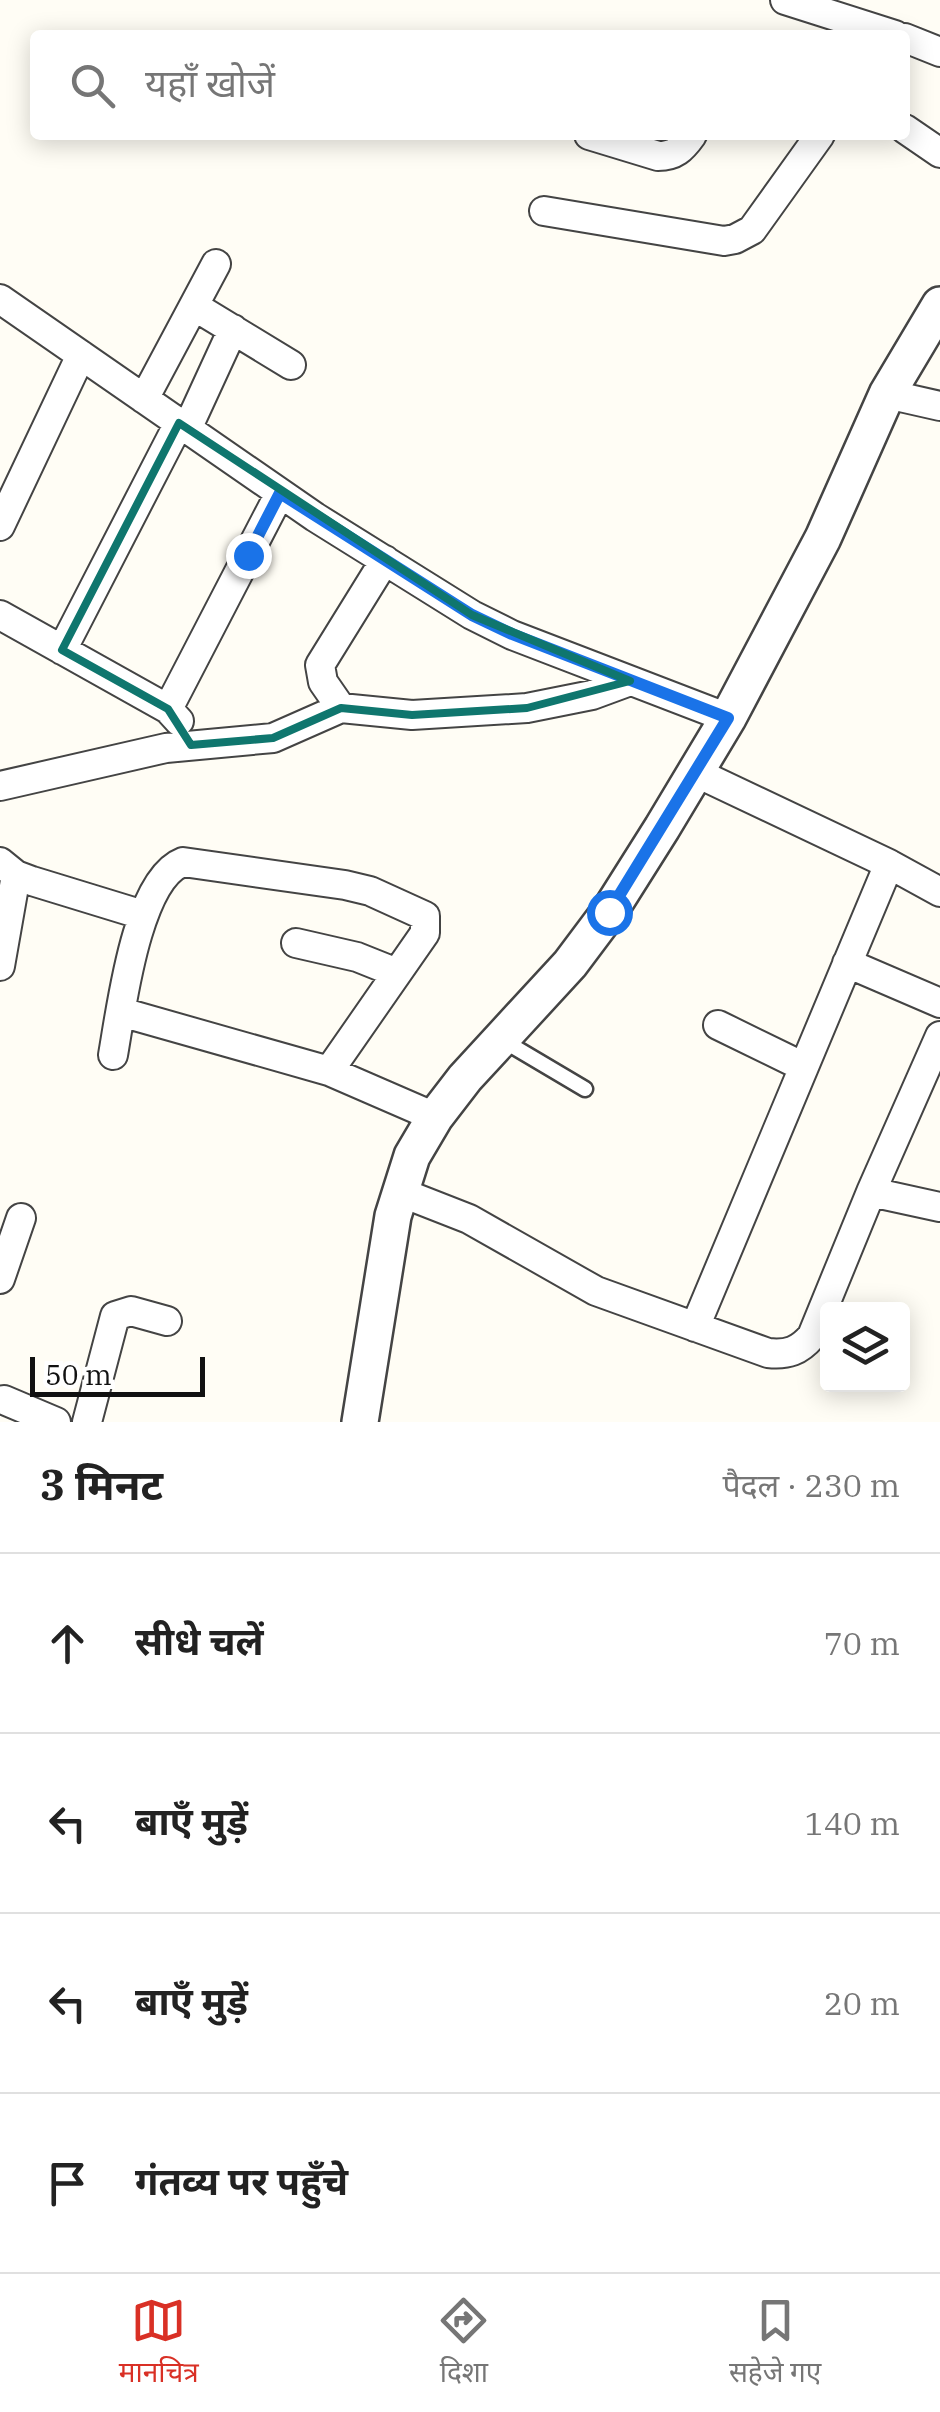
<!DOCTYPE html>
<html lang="hi">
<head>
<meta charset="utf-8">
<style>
  :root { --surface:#fff; --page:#f6f6f6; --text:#222; --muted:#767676; --line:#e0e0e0; --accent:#d93025 }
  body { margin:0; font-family:"IBM Plex Serif","Noto Sans Devanagari",serif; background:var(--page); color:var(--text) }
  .controls { position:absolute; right:30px; bottom:30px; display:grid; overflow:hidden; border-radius:10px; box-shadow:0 5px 25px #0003 }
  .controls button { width:90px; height:90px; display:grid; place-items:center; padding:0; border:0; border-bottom:2px solid var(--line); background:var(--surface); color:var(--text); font:50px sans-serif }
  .scale { position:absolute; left:30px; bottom:25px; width:175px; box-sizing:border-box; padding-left:10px; border:5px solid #111; border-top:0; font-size:28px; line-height:35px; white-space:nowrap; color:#111; -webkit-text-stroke:8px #fff; paint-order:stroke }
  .stop { position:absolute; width:30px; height:30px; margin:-22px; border:8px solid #1a73e8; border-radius:50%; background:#fff }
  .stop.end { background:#1a73e8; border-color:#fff; box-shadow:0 2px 10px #0008 }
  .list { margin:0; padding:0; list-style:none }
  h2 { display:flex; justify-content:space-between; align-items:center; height:130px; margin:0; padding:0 40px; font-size:42px }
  h2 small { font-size:32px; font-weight:400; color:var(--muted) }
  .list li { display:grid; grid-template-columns:65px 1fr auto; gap:30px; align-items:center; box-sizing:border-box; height:180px; padding:0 40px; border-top:2px solid var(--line) }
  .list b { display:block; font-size:38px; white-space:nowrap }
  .list em { font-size:32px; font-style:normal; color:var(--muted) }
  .icon { flex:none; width:55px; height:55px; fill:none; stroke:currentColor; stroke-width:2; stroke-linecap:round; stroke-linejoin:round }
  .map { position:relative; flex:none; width:940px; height:1422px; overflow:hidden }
  .search { position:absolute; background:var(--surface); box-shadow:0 5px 25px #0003; left:30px; right:30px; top:30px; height:110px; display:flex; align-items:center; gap:25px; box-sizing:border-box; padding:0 35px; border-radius:10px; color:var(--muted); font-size:38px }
  .sheet { height:850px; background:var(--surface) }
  nav { display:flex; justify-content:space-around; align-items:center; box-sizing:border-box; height:140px; border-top:2px solid var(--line); background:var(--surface); font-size:28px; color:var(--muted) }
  nav a { display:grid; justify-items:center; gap:5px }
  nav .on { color:var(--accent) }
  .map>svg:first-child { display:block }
</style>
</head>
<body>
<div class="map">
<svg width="940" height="1422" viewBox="0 0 940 1422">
  <rect width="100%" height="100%" fill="#fffdf5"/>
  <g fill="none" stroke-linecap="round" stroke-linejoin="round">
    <defs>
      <path id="service" d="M504,1041L585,1089"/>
      <path id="minor" d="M785,0L895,35
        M905,38L940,52
        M905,129L940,153
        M589,135L658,156C675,156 682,149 692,135
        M544,211L724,241L735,239L752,230L820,135
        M0,299L315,517L472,615L512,635L728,718
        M194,306L291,365
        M887,394L940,406
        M144,399L216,264
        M187,429L233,329
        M0,526L81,355
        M0,615L168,709L179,721
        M62,650L179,423
        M341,708L323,682L320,665L385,560
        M168,709L280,493
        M695,772L889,864L940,892
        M0,786L166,748L273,738L341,708L412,715L527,708L592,695L630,681
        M0,862L16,875L32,881L143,915
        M296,943L357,957L397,973
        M847,963L940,1003
        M0,966L16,875
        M121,1012L329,1071L435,1117
        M718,1025L804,1067
        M113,1055C121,1011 136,880 183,862L345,885L370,891L425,916V933L329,1071
        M400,1192L469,1219L596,1291L768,1353C788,1355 799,1351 812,1336L871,1192L940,1207
        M871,1192L940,1036
        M0,1279L21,1218
        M695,1327L889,864
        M4,1400L56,1422
        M87,1422L115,1316L131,1311L167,1321"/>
      <path id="tertiary" d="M360,1422L393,1216L412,1156L435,1117L465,1078L570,964L609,912L662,828L728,718L823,538L887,394L940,305"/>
    </defs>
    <!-- service casing -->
    <use href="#service" stroke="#444" stroke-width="19"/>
    <!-- minor casing -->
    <use href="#minor" stroke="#444" stroke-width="32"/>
    <!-- tertiary casing -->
    <use href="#tertiary" stroke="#444" stroke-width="40"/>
    <!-- service -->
    <use href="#service" stroke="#fff" stroke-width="14"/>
    <!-- minor -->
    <use href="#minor" stroke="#fff" stroke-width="28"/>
    <!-- tertiary -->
    <use href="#tertiary" stroke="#fff" stroke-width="35"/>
  </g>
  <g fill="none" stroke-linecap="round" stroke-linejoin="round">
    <!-- route -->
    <path stroke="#1a73e8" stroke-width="12" d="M248,555L280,493L472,615L512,634L728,718L609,912"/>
  </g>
  <!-- marked area -->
  <path fill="none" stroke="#0f766e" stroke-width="8" stroke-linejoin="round" d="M179,423L472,615L630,681L527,708L412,715L341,708L273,738L191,745L168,709L62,650Z"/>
</svg>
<div class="controls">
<button><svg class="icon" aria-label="layers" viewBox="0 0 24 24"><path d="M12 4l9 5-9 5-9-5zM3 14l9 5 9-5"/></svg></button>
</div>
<div class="scale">50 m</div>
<div class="stop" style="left:609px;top:912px"></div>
<div class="stop end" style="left:248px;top:555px"></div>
<div class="search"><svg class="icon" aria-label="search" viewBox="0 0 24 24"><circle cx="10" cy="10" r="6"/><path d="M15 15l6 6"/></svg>यहाँ खोजें</div>
</div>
<section class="sheet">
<h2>3 मिनट<small>पैदल · 230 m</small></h2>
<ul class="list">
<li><svg class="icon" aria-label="ahead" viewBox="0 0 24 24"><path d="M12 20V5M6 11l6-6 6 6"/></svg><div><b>सीधे चलें</b></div><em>70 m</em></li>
<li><svg class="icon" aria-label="left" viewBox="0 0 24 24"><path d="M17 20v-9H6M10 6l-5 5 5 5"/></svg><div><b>बाएँ मुड़ें</b></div><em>140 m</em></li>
<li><svg class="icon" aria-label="left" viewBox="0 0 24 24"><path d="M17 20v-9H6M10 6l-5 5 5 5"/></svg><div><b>बाएँ मुड़ें</b></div><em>20 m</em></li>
<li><svg class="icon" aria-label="arrive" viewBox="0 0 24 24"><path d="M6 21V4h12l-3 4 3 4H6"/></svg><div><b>गंतव्य पर पहुँचे</b></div></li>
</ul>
</section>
<nav>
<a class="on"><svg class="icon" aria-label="map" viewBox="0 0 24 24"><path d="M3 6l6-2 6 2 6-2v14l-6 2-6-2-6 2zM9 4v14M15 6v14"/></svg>मानचित्र</a>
<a><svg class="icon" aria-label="directions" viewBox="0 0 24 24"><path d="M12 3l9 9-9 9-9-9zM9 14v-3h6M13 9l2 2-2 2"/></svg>दिशा</a>
<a><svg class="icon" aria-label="saved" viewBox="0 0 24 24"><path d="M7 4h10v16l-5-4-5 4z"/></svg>सहेजे गए</a>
</nav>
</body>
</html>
